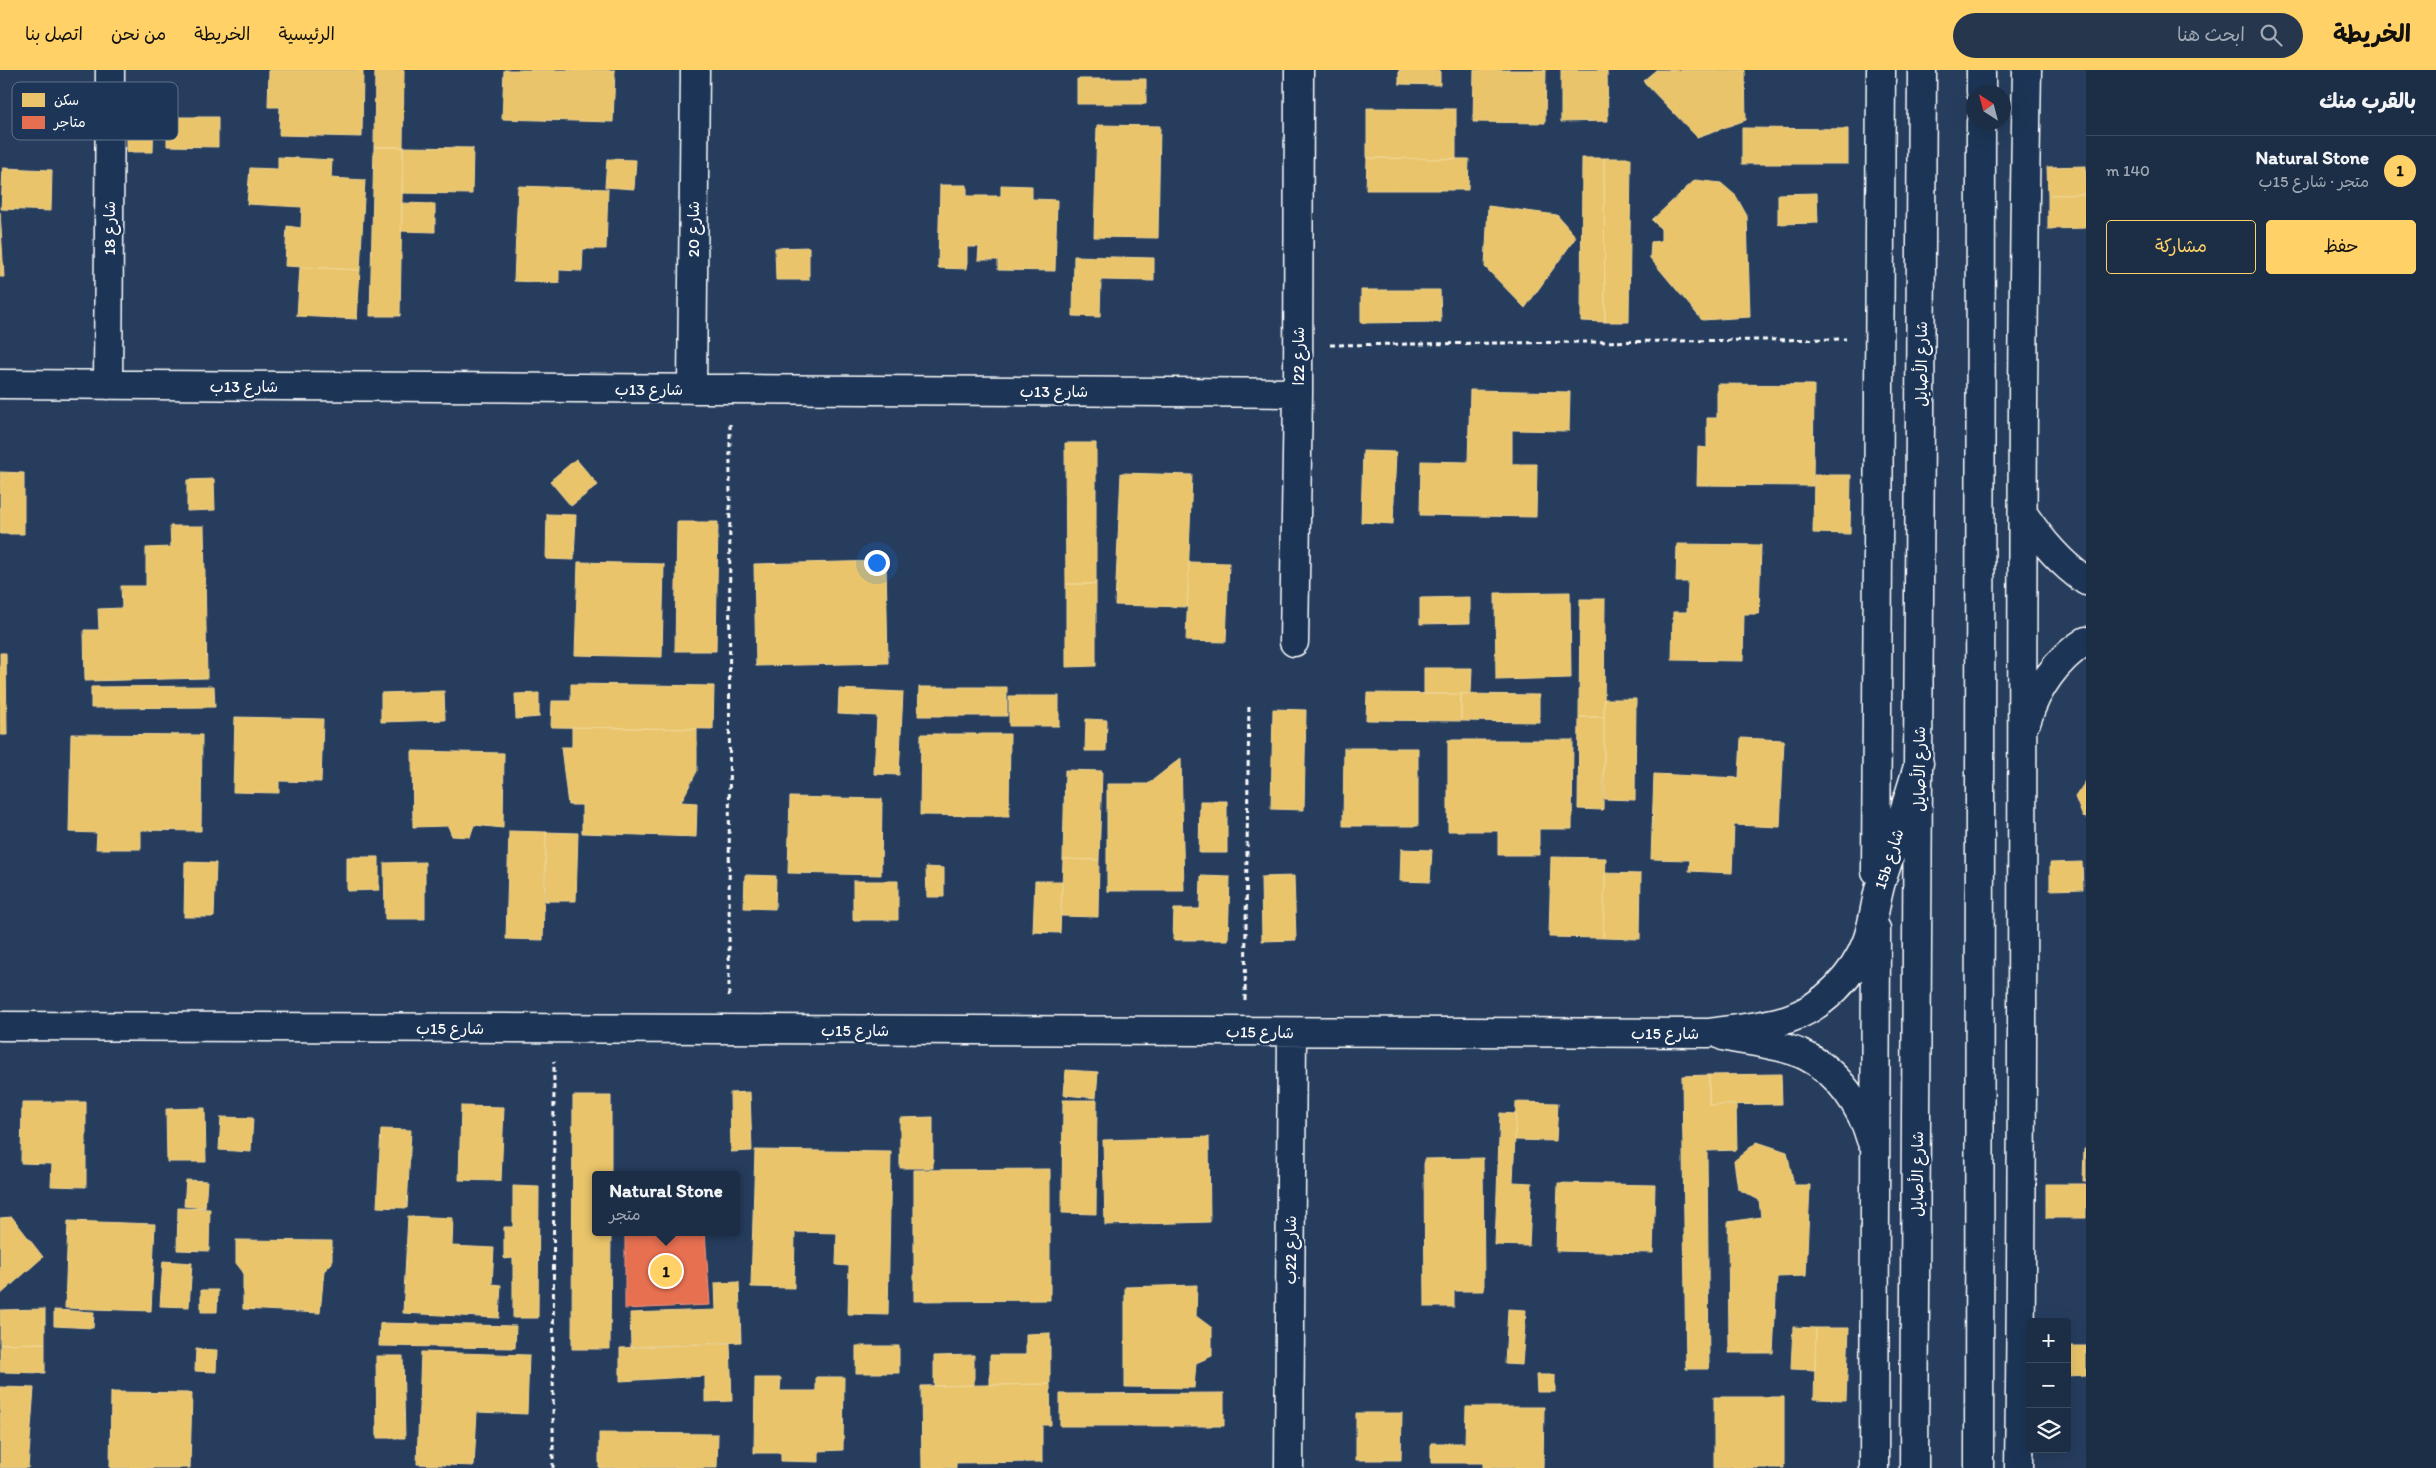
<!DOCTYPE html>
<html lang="ar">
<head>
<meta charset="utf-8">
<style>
  :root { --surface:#1c2e46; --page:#25364d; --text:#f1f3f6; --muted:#a0a8b3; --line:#3a4a5f; --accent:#ffd166 }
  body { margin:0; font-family:Itim,"Playpen Sans Arabic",sans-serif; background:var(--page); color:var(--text); direction:rtl }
  .controls { position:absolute; right:15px; bottom:15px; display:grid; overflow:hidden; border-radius:5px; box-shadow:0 5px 20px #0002 }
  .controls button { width:45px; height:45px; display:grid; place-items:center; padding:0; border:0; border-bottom:1px solid var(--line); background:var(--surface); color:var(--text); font:25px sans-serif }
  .compass { position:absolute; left:1966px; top:15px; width:45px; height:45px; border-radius:50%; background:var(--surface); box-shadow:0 5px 20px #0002; rotate:324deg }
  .you { position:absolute; left:876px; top:492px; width:18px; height:18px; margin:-12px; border:4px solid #fff; border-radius:50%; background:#1a73e8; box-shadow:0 0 0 8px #1a73e833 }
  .badge { display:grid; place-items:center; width:32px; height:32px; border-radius:50%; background:var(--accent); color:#111; font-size:16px; font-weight:700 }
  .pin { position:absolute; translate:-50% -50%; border:2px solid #fff; box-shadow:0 1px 5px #0006 }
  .popup { position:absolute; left:592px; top:1101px; width:148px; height:65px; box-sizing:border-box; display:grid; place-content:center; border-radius:5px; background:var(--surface); filter:drop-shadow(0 1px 4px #0005); font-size:16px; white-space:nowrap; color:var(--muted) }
  .popup b { font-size:19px; color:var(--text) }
  .popup::after { content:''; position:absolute; left:50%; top:100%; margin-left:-10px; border:10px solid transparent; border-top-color:var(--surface) }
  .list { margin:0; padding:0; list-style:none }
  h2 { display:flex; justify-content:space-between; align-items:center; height:65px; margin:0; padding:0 20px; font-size:21px }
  h2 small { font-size:16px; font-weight:400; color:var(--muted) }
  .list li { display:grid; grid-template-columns:32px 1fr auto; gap:15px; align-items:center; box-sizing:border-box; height:70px; padding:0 20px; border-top:1px solid var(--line) }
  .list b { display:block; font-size:19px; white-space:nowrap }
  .list p { margin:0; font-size:16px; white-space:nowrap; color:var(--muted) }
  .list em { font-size:16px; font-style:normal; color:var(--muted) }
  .actions { display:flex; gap:10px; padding:15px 20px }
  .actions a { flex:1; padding:11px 0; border:1px solid var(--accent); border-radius:5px; text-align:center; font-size:18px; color:var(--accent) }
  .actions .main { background:var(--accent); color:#111 }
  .icon { flex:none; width:28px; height:28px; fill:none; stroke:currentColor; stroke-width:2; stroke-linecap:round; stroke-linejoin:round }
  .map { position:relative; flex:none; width:2086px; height:1398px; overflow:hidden; direction:ltr }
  header { display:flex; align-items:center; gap:30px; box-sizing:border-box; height:70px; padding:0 25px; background:var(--accent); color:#111 }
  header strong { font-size:24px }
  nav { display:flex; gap:28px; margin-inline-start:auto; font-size:18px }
  .search { width:350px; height:45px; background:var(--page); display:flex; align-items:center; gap:12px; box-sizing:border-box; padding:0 18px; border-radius:28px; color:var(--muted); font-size:19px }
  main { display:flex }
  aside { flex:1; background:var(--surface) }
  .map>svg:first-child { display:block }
</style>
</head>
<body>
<header>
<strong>الخريطة</strong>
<div class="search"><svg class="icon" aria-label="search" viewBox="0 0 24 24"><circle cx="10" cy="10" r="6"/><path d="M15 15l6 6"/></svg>ابحث هنا</div>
<nav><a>الرئيسية</a><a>الخريطة</a><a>من نحن</a><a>اتصل بنا</a></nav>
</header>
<main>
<aside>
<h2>بالقرب منك<small></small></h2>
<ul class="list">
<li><span class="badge">1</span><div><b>Natural Stone</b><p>متجر · شارع 15ب</p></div><em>140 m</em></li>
</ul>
<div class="actions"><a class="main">حفظ</a><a>مشاركة</a></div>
</aside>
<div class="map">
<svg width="2086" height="1398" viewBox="0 0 2086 1398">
  <rect width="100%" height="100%" fill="#263d5e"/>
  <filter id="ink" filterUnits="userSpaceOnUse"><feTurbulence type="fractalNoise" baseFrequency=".02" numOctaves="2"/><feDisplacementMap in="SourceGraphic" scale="10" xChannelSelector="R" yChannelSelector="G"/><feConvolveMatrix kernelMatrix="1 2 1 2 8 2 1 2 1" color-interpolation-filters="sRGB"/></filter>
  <g filter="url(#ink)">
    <!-- homes -->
    <path fill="#e9c46a" stroke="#f0d697" d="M269,0H363L362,67L279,65L280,37H268Z
      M375,0H404L403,77H374Z
      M504,0H615L613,52L502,49Z
      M1399,0H1440V15L1399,14Z
      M1474,0H1546L1545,53L1473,52Z
      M1561,0H1607L1608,51L1561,52Z
      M1656,0H1745L1746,50L1697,67L1643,11Z
      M1077,9H1146V34H1077Z
      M1367,38L1456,39V89L1367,88Z
      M127,39H154L153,82H127Z
      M167,47H218V77L167,76Z
      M1097,55L1160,56L1158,168L1094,167Z
      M1742,58L1848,59V94H1742Z
      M374,77H403L400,246H370Z
      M403,77L473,78L472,124L402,123Z
      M278,87L332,90L331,108L365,110L360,200L285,196L287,156L301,158L302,137L247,134L250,98L278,99Z
      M1367,88L1469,89L1468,120H1366Z
      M1582,88H1604L1605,252L1581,251Z
      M1604,88H1631L1629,252H1605Z
      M607,89L636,90L634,119L605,117Z
      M2086,96V124L2048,125L2047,97Z
      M3,98L52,100L51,141L1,139Z
      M1695,110L1721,113L1736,126L1747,146L1750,247L1702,250L1650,188L1651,172L1661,171V159L1652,150Z
      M940,115H967V126H1001V115L1032,116V129L1057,130L1055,201L998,200V190H978L979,177H967V199L938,198Z
      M518,116L608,119L606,179H583L582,201L559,200V213L514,211Z
      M1817,123L1818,153L1778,154V124Z
      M2086,124V158L2048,159V125Z
      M402,133L435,134V162L401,161Z
      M1488,136L1557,145L1576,167L1525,238L1485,197Z
      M0,142L4,207H0Z
      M809,177V210H776L775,178Z
      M1074,186L1154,188V211L1101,210L1100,247L1073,246Z
      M300,197L360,200L357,249L297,246Z
      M1361,220H1440L1441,252L1361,253Z
      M1717,314L1814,315L1813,416L1697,415L1698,377L1707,378V348H1717Z
      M1470,320L1570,322L1569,361L1512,360V394H1537L1536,447L1420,445L1421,391L1468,392Z
      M1065,373H1096V514H1066Z
      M1363,381L1396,382L1393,454L1361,452Z
      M576,389L598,415L571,436L550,411Z
      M0,402L24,403V464H0Z
      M1121,403L1192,405L1187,537L1115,535Z
      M1814,405H1851L1850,464L1813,463Z
      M214,409L215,440L187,441V410Z
      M547,444L576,445L574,490L546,489Z
      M677,452H718L716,581H675Z
      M170,456H204L207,608L85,611L84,560H99L98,539L122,538L121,516H146V478L171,477Z
      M1677,474L1761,475L1759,544H1744L1743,591L1672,590L1673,542H1687L1688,512H1676Z
      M886,491L888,593L756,596L754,494Z
      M578,492L664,494L662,587L575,585Z
      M1189,492L1229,493L1226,572L1186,571Z
      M1066,514H1096V596L1066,597Z
      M1570,522L1571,608L1496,610L1495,523Z
      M1470,527V553L1420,554V528Z
      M1580,529H1605L1604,647H1579Z
      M0,583H6L7,665H0Z
      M1424,598H1472L1471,624H1424Z
      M571,614L714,616L713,659L551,657L552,631H571Z
      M214,616L215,637L91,638V617Z
      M919,617H1007V646H918Z
      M839,619L903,622L899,705L874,704L877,646L838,644Z
      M444,621L445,650L381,652V623Z
      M539,623V647L516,649L515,624Z
      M1367,623L1461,624V651L1366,650Z
      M1461,624L1539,625V652L1461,651Z
      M1009,626H1059V656H1009Z
      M1604,629H1636L1635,730L1604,729Z
      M1273,639L1306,640L1304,740L1271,739Z
      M235,647L323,649L321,712L279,711V723L233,722Z
      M1579,647H1604L1603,740L1578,739Z
      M1086,649L1107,650L1106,681H1085Z
      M572,657L697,659V701L681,732L697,733L696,767L582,763V735H568L561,677H572Z
      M71,664L202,665L201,761L141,760V779H96L97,763L69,762Z
      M921,664H1010L1009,746L920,745Z
      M1741,668L1784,670L1780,757L1734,755L1732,803L1689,801L1690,790L1651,789L1654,704L1739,708Z
      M1448,670H1573L1572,759H1539V785H1498V761H1448Z
      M1344,678H1418V756H1343Z
      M412,681L504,683L503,758L474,755L470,767L452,766L448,756L413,757Z
      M1181,688L1184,821H1107V714H1148Z
      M1065,700L1102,701L1099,790L1063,789Z
      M2086,711V748L2083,747L2075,727Z
      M790,727L882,729L881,805L788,803Z
      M1200,731H1227V783H1199Z
      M509,761L546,762L543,870L506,869Z
      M546,762L578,763L576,831H545Z
      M1401,779L1432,780L1430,812L1400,811Z
      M347,787H379V820L347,821Z
      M1551,787L1606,788L1603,868L1549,867Z
      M1063,789L1099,790L1098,847L1061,846Z
      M185,792L216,793L214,847H184Z
      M425,792V849H385L384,793Z
      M2082,792L2083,819L2050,820V793Z
      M926,797L944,798V827H927Z
      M1605,803L1641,804L1640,869L1603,868Z
      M745,805L776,806L775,839L744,838Z
      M1201,806L1230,807L1228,870H1173L1174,839H1200Z
      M1294,806L1296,870L1262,871L1261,807Z
      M853,811H898V850H853Z
      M1035,811H1062L1060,863L1033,862Z
      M1066,1000L1098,1002L1096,1028L1064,1025Z
      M1781,1004L1782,1034L1709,1035V1005Z
      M1709,1005V1035H1736L1737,1080L1707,1081L1709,1299H1686L1682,1006Z
      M750,1022L752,1081L731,1082L730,1023Z
      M573,1026H611V1105H596V1162H611L610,1279H572Z
      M1063,1030H1097L1096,1144L1062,1143Z
      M22,1032H86V1117L51,1116L52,1094L21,1093Z
      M1516,1032L1558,1033L1556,1071L1515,1070Z
      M461,1036L504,1037L501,1111L459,1110Z
      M205,1038L206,1092H167L166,1039Z
      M1500,1043L1516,1044L1513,1112L1532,1113L1529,1176L1495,1175Z
      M221,1047L253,1048L251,1082L219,1080Z
      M933,1047V1098H900V1048Z
      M381,1059L411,1060L407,1138L377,1137Z
      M1209,1067L1210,1152L1105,1155L1103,1070Z
      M1757,1072L1787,1082L1794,1115H1810L1806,1206L1777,1207L1773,1283H1729L1728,1152L1761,1147L1759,1130L1738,1119L1734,1091Z
      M2084,1079H2086V1111H2083Z
      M755,1080L891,1082L888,1245L848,1244L849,1196L836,1195L837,1163L795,1162L794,1218L751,1217Z
      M1483,1088L1484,1221H1454V1237H1425L1424,1089Z
      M1050,1099V1230L914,1231V1100Z
      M186,1110L207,1111L205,1138L184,1136Z
      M1558,1113L1655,1115L1653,1183L1556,1181Z
      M2046,1114H2086V1148H2046Z
      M513,1116L539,1117L538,1248H513V1188L504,1189V1157H513Z
      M178,1138L210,1139L209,1181L177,1180Z
      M408,1146L453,1148L452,1176L494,1178L492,1214L501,1215L499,1248L403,1243Z
      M12,1147L43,1187L0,1225V1148Z
      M68,1151L155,1154L151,1241L65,1238Z
      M236,1170L332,1171V1193L324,1201L320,1243L243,1239V1202L236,1193Z
      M163,1191L192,1193L189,1237L160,1236Z
      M739,1212L741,1272L631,1277L630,1243L716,1240L715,1213Z
      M1197,1215L1196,1246L1212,1258V1286L1196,1293L1194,1318L1125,1317V1217Z
      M201,1220H218L217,1242H201Z
      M45,1239V1273L0,1274V1240Z
      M1508,1239L1526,1240L1522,1295L1505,1294Z
      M54,1240L94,1242L93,1258L54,1256Z
      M380,1253L516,1256L515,1278L379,1276Z
      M1793,1257L1816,1258L1815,1300L1791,1299Z
      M1816,1258H1849L1846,1330L1814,1329Z
      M1050,1263V1314L990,1315V1285H1026V1264Z
      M45,1273V1303L0,1302V1274Z
      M730,1273L732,1331L705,1332V1306L620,1311V1278Z
      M856,1276H899V1303H856Z
      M2067,1276H2086V1305L2067,1306Z
      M196,1279L217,1280L216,1302L195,1301Z
      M421,1282L529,1285L527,1344L477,1342L474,1396L417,1394Z
      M974,1285V1315L934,1316V1286Z
      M376,1286H403L405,1368H377Z
      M1536,1305H1555V1322H1537Z
      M816,1307H844L843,1380L819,1381V1392L781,1391V1383H754L755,1308H781L780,1321H816Z
      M1050,1314L1051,1355H1042V1392L956,1393V1398H922L921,1316Z
      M0,1317L34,1318L28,1398H0Z
      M111,1322L192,1323L190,1398H110Z
      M1224,1323V1356H1060V1324Z
      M1714,1327H1784V1398H1714Z
      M1466,1337H1544L1543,1398H1483V1393H1431V1373H1465Z
      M1356,1343H1402L1401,1390H1356Z
      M599,1363L718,1364L717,1398H599Z"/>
    <!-- shops -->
    <path fill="#e76f51" stroke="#ee9a85" d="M629,1162H705L710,1235L625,1239V1167Z"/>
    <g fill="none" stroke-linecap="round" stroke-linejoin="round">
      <defs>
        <path id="minor" d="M1981,22V0
          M0,314L1298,323
          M108,315L110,0
          M692,319L695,0
          M2024,445C2042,471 2060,493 2086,511
          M1294,572L1298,323L1299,0
          M2027,650C2036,619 2058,588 2086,571
          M1876,801L1881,0
          M0,956L1709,963C1735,959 1763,957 1788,949C1823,937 1854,906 1867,871C1874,852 1875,832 1881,812C1894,773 1907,733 1919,693
          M1723,966C1750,972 1781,974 1806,986C1838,1002 1862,1037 1871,1070
          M1289,1398L1292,963
          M1874,1398L1876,859
          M1914,1398L1922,0
          M1979,1398L1981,52
          M2019,1398C2026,932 2018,466 2027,0"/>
      </defs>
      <!-- minor casing -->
      <use href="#minor" stroke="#fff" stroke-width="31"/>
      <!-- path -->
      <path stroke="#fff" stroke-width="3" stroke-dasharray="5 4" stroke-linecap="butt" d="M1330,275L1846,269
        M729,926L730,352
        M1245,930L1249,633
        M553,1398L554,991"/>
      <!-- minor -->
      <use href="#minor" stroke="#1d3557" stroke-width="28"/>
    </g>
  </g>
  <g text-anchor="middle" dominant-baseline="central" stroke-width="5" stroke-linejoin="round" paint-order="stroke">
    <!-- street labels -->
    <g font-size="16" fill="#fff" stroke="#1d3557">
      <text transform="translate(109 158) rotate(-90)">شارع 18</text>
      <text transform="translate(693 159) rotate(-90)">شارع 20</text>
      <text transform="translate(1298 286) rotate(-90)">شارع 22ا</text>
      <text transform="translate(1921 294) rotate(-90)">شارع الأصايل</text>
      <text x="244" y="316">شارع 13ب</text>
      <text x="649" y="319">شارع 13ب</text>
      <text x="1054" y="321">شارع 13ب</text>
      <text transform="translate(1919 699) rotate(-90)">شارع الأصايل</text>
      <text transform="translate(1889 789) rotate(-72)">15b شارع</text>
      <text x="450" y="958">شارع 15ب</text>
      <text x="855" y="960">شارع 15ب</text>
      <text transform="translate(1260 962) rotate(1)">شارع 15ب</text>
      <text x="1665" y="963">شارع 15ب</text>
      <text transform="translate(1917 1104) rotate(-90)">شارع الأصايل</text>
      <text transform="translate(1290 1180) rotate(-90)">شارع 22ب</text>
    </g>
  </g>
  <!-- legend -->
  <rect x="12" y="12" width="166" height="58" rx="8" fill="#1d3557" stroke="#617289" stroke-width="1"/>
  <rect x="22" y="23" width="23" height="14" fill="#e9c46a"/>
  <rect x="22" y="46" width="23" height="13" fill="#e76f51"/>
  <g font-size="14" fill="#fff">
    <text x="54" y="35">سكن</text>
    <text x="54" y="57">متاجر</text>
  </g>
</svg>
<div class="controls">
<button>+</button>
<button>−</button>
<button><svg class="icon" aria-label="layers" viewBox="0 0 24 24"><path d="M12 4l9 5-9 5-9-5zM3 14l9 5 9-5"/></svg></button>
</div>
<svg class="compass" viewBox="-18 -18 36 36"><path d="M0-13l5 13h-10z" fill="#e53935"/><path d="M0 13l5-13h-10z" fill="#a0a8b3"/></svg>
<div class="you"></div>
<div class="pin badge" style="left:666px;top:1201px">1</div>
<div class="popup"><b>Natural Stone</b>متجر</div>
</div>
</main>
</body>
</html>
